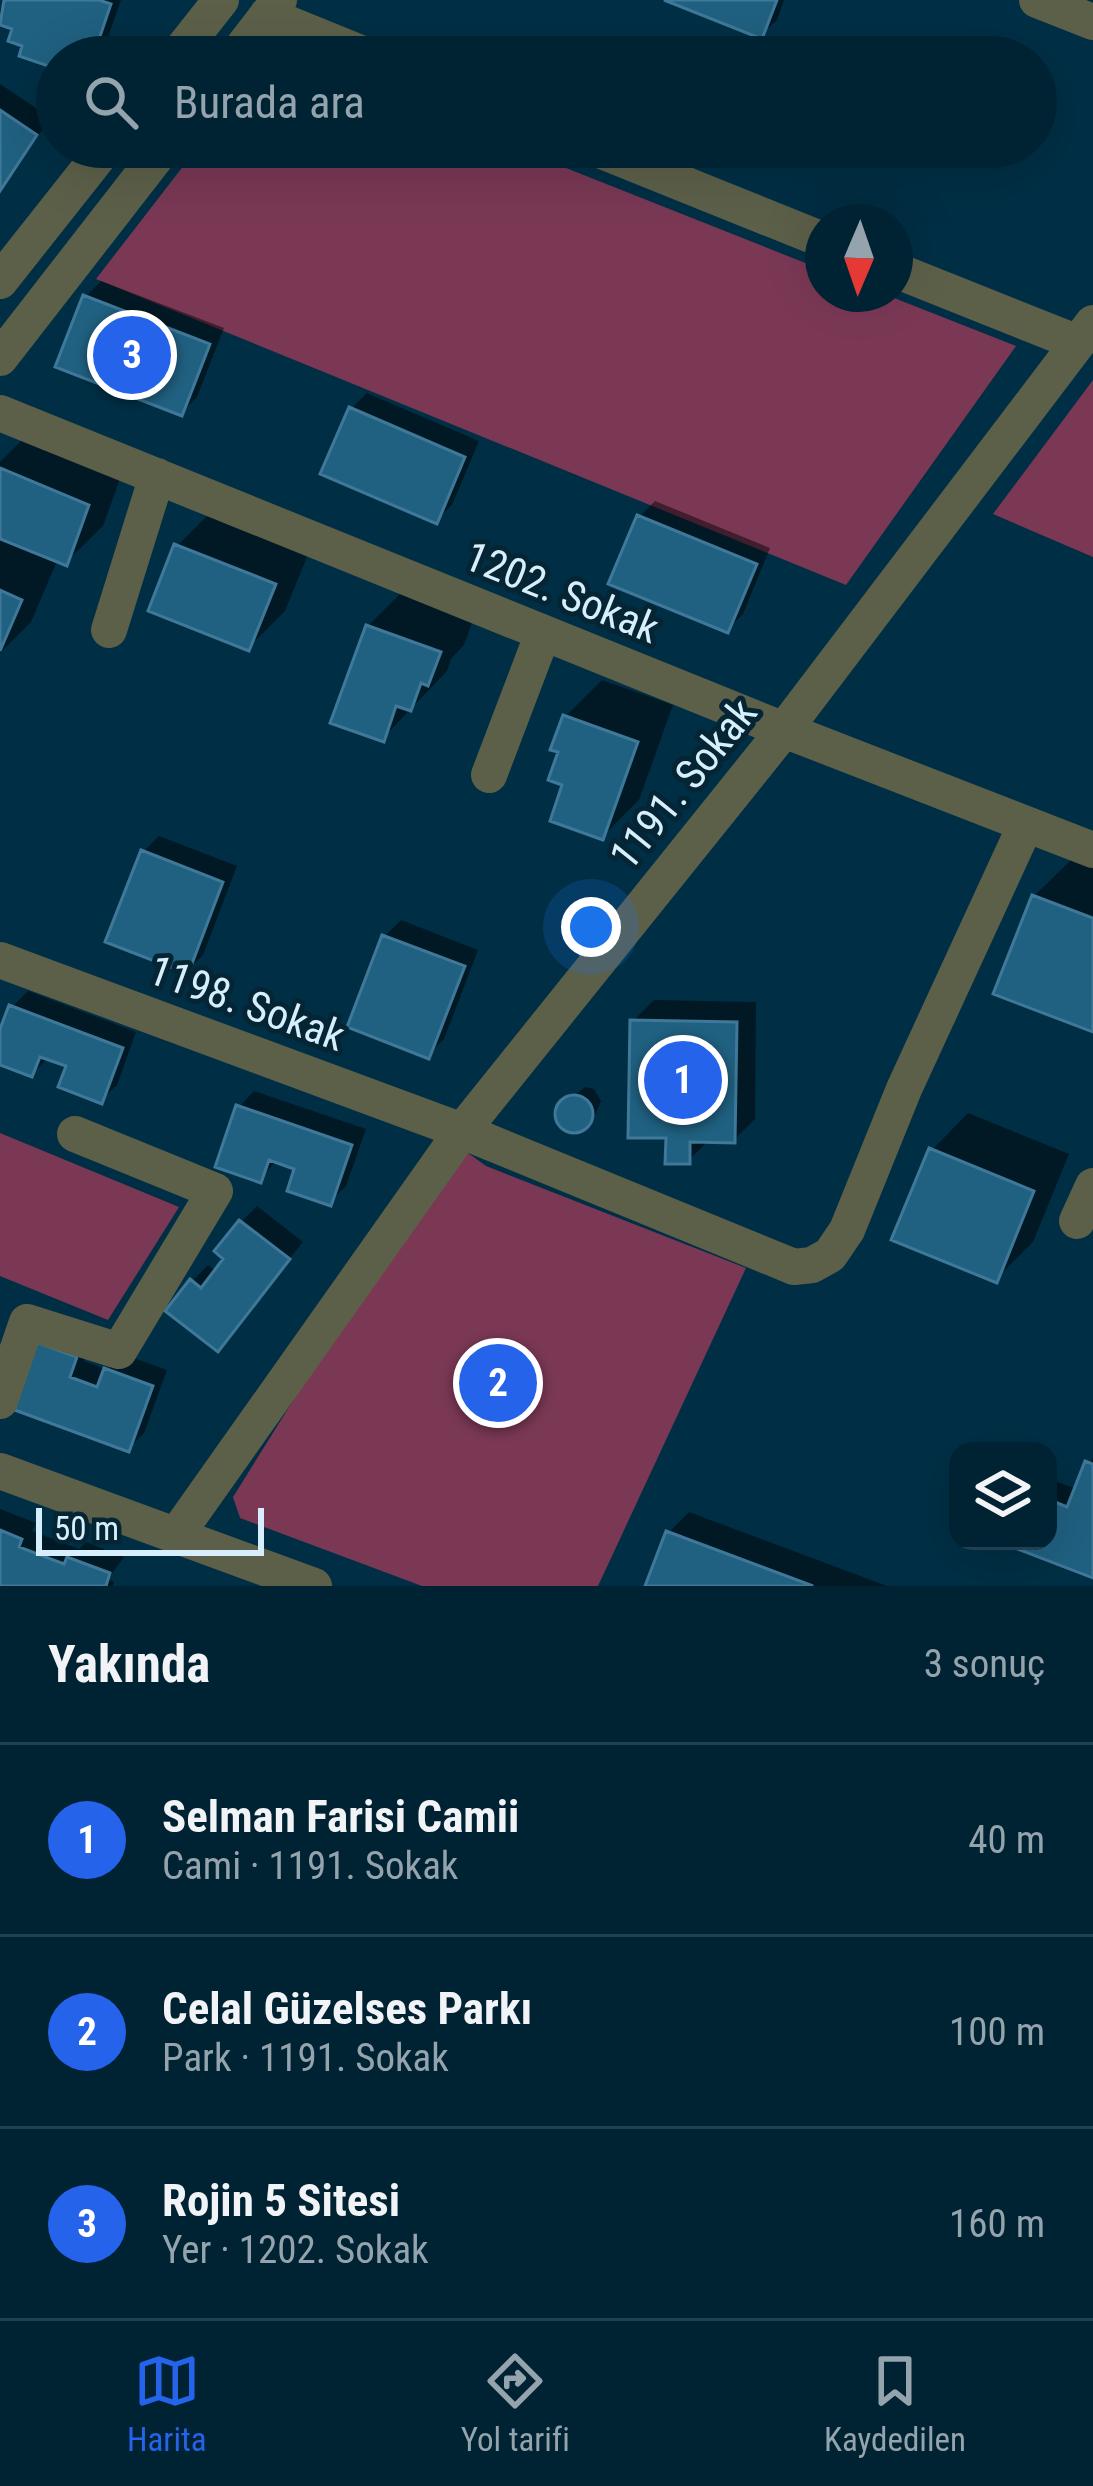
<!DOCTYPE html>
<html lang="tr">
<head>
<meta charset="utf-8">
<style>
  :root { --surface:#002334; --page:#0e2f40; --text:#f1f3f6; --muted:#95a4ac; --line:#22404f; --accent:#2563eb }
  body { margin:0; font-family:"Roboto Condensed",sans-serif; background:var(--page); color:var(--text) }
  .controls { position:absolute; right:36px; bottom:36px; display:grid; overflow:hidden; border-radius:24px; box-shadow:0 12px 48px #0002 }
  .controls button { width:108px; height:108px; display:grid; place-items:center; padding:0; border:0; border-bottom:3px solid var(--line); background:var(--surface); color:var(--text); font:60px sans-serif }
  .compass { position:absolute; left:805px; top:204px; width:108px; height:108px; border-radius:50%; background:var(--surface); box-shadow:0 12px 48px #0002; rotate:182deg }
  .scale { position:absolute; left:36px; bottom:30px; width:228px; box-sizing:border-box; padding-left:12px; border:6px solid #d7effd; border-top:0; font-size:33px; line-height:42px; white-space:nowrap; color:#d7effd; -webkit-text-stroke:9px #052534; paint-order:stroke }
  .you { position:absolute; left:591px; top:927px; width:42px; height:42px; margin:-30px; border:9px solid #fff; border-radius:50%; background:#1a73e8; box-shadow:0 0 0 18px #1a73e833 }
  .badge { display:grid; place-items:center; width:78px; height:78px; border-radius:50%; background:var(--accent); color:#fff; font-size:39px; font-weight:700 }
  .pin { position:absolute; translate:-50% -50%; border:6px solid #fff; box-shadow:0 3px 12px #0006 }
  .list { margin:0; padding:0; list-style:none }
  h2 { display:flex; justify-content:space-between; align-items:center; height:156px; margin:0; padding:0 48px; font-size:51px }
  h2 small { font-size:39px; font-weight:400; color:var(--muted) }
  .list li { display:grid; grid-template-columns:78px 1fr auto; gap:36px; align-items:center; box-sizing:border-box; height:192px; padding:0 48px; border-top:3px solid var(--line) }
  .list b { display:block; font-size:45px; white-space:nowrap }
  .list p { margin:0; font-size:39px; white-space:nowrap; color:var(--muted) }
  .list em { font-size:39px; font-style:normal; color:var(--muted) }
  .icon { flex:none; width:66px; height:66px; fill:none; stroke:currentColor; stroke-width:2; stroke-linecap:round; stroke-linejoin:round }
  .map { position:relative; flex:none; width:1093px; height:1586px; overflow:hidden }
  .search { position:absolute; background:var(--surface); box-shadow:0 12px 48px #0002; left:36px; right:36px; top:36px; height:132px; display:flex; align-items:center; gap:30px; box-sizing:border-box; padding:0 42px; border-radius:66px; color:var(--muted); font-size:45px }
  .sheet { height:732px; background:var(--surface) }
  nav { display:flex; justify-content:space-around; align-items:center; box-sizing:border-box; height:168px; border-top:3px solid var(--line); background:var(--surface); font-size:33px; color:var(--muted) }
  nav a { display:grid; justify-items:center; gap:6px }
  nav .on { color:var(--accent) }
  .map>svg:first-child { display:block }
</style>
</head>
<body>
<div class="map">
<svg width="1093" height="1586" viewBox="0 0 1093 1586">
  <rect width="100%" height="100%" fill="#002f45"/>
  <!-- green -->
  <path fill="#7a3855" d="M198,147H513L823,270V294H884L1016,346L846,585L96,279Z
    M1093,380V557L993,514Z
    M0,1133L179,1207L108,1320L0,1276Z
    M454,1143L486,1166L746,1268L598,1586H422L240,1518L233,1497Z"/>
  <!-- shadow -->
  <path fill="#0007" d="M7,0H121L101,57H57V65L26,44L16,27L0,22Z
    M672,0H784L777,20L761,35Z
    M0,84L51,118L0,190Z
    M101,281L224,328L197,397L182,412L85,297Z
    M367,393L479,441L452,505L436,520L351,409Z
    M32,430L124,468L103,526L66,562L58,559L31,622L0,653V462Z
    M655,501L770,548L743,614L728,629L639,517Z
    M214,509L311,547L285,611L248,648L177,546Z
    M405,589L475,615L464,645L451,659L447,671L383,738L368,626Z
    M602,680L673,705L639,800L602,837L566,783L562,751L565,717Z
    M159,836L237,866L203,955L187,971L143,852Z
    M1071,860L1093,868V1029L1034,896Z
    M401,920L478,950L444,1039L428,1055L385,936Z
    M28,991L136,1032L117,1085L101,1100L70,1065L49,1057L32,1074L0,1062V1038L12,1007Z
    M654,1000L756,1002L755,1119L734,1140L710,1139L688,1161L669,1135L633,1021Z
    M585,1087L594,1089L601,1101L595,1115L584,1126L574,1130L564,1127L559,1118L560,1107Z
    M254,1091L366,1129L346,1186L330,1202L298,1167L277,1160L260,1179L239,1107Z
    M968,1113L1069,1154L1033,1242L996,1279L932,1150Z
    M257,1206L303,1242L218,1348L192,1281L208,1265L217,1272L227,1258L241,1222Z
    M91,1342L84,1361L107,1370L123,1354L167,1370L144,1433L128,1449L39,1344Z
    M1093,1458V1575L1021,1541H1048V1487L1055,1481L1077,1489Z
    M0,1509L36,1523L32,1531L79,1549L86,1542L124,1557L108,1579L114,1582L113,1586H0Z
    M689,1512L887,1586H648L668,1533Z"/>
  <!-- building -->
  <path fill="#206080" stroke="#3f7898" stroke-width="3" d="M4,0H99L111,4L93,57H57V69L19,56L22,46L8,41L12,29L0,25Z
    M664,0H777L762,39Z
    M0,110L37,135L0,191Z
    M83,295L210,344L182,416L55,367Z
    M349,407L465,457L437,524L320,474Z
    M0,468L89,505L67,566L0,539Z
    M637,515L757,564L728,633L608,584Z
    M174,544L276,584L249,651L148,611Z
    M0,590L22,600L0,651Z
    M366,625L441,652L428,686L421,683L411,711L396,706L384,742L330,723Z
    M563,715L638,742L603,840L550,821L562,785L548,780L558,752L550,750Z
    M141,850L223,882L188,974L105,942Z
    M1032,895L1093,918V1032L993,994Z
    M382,935L465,966L429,1059L347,1027Z
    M9,1005L123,1048L102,1104L58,1087L66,1066L40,1057L32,1077L0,1065V1029Z
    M630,1020L737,1022L735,1143L690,1142V1164H665L666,1138H628Z
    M555 1114a19 19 0 1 1 38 0a19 19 0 1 1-38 0Z
    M236,1105L352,1145L331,1206L287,1191L294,1169L269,1160L261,1183L215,1167Z
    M929,1148L1034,1191L997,1283L891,1240Z
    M239,1220L290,1259L218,1352L165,1311L190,1279L201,1288L223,1259L214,1251Z
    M36,1342L77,1357L70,1377L97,1387L104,1368L153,1386L129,1452L12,1409Z
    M1085,1461L1093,1464V1578L1015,1548L1018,1541H1048V1499L1067,1507Z
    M0,1530L22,1539L19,1547L64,1564L67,1557L110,1573L106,1586H0Z
    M666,1531L813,1586H645Z"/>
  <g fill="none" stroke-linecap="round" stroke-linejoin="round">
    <!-- minor -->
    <path stroke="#5d6049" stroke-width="36" d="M1037,0L1093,22
      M267,15L370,57
      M176,57L221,0
      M235,57L279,0
      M592,147L823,240
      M895,270L1078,343
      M0,281L106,147
      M0,358L164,147
      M0,413L784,730L1093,850
      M109,630L157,476
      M489,775L543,633
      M0,960L462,1131L794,1267L812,1265L830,1255L847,1230L904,1089L1026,824
      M1077,1221L1093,1186
      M0,1401L27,1322L119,1351L215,1191L75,1134
      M0,1471L314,1586
      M177,1534L462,1131L784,730L1093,323"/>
  </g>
  <g text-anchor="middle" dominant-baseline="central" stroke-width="10" stroke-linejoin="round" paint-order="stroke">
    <!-- street labels -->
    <g font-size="42" fill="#d7effd" stroke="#052534">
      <text transform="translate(562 592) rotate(22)">1202. Sokak</text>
      <text transform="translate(683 784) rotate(-51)">1191. Sokak</text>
      <text transform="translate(247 1003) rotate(20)">1198. Sokak</text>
    </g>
  </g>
</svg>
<div class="controls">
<button><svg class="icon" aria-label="layers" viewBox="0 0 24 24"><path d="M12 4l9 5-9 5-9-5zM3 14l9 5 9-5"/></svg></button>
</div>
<svg class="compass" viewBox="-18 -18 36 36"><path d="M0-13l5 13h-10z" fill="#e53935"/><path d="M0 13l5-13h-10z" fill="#95a4ac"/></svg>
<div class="scale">50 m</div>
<div class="you"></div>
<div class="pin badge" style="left:683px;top:1080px">1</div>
<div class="pin badge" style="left:498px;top:1383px">2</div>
<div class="pin badge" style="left:132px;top:355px">3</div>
<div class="search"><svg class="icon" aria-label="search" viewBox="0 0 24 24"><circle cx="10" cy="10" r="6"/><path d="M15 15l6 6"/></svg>Burada ara</div>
</div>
<section class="sheet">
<h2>Yakında<small>3 sonuç</small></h2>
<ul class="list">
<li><span class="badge">1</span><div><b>Selman Farisi Camii</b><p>Cami · 1191. Sokak</p></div><em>40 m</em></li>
<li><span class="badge">2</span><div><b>Celal Güzelses Parkı</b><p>Park · 1191. Sokak</p></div><em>100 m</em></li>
<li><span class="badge">3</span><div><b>Rojin 5 Sitesi</b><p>Yer · 1202. Sokak</p></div><em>160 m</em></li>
</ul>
</section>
<nav>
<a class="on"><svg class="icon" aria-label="map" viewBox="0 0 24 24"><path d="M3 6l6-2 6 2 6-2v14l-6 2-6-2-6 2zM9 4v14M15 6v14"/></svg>Harita</a>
<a><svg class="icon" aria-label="directions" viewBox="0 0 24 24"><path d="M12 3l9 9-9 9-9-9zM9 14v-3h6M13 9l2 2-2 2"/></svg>Yol tarifi</a>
<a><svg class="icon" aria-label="saved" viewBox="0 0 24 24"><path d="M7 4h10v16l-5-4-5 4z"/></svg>Kaydedilen</a>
</nav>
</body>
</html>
